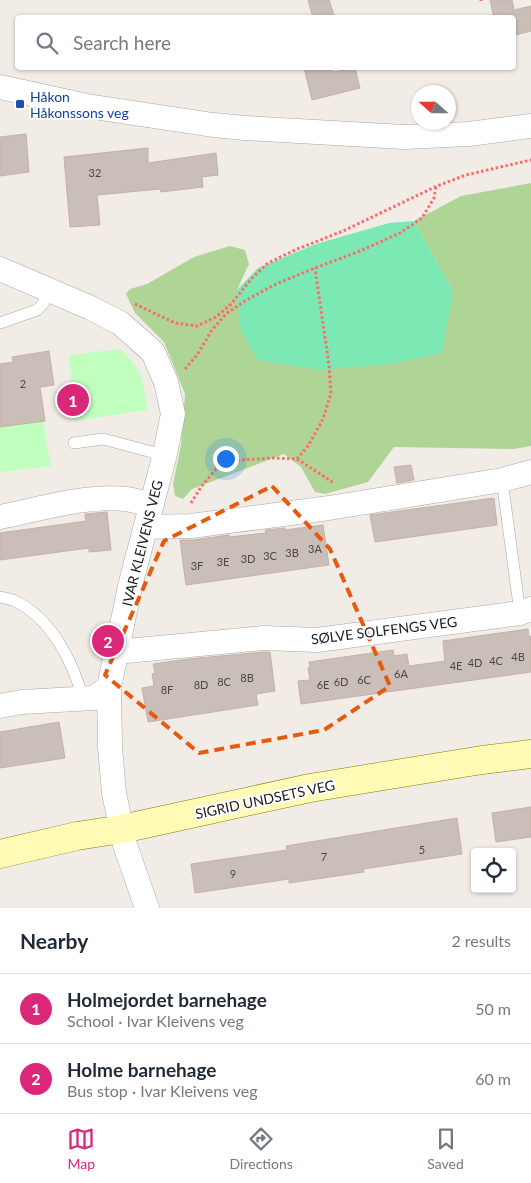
<!DOCTYPE html>
<html lang="en">
<head>
<meta charset="utf-8">
<style>
  :root { --surface:#fff; --page:#f6f6f7; --text:#1f2937; --muted:#747a83; --line:#e0e1e3; --accent:#db2777 }
  body { margin:0; font-family:Lato,sans-serif; background:var(--page); color:var(--text) }
  .controls { position:absolute; right:15px; bottom:15px; display:grid; overflow:hidden; border-radius:5px; box-shadow:0 1px 4px #0004 }
  .controls button { width:45px; height:45px; display:grid; place-items:center; padding:0; border:0; border-bottom:1px solid var(--line); background:var(--surface); color:var(--text); font:25px sans-serif }
  .compass { position:absolute; left:411px; top:85px; width:45px; height:45px; border-radius:50%; background:var(--surface); box-shadow:0 1px 4px #0004; rotate:291deg }
  .you { position:absolute; left:225px; top:458px; width:18px; height:18px; margin:-12px; border:4px solid #fff; border-radius:50%; background:#1a73e8; box-shadow:0 0 0 8px #1a73e833 }
  .badge { display:grid; place-items:center; width:32px; height:32px; border-radius:50%; background:var(--accent); color:#fff; font-size:16px; font-weight:700 }
  .pin { position:absolute; translate:-50% -50%; border:2px solid #fff; box-shadow:0 1px 5px #0006 }
  .list { margin:0; padding:0; list-style:none }
  h2 { display:flex; justify-content:space-between; align-items:center; height:65px; margin:0; padding:0 20px; font-size:21px }
  h2 small { font-size:16px; font-weight:400; color:var(--muted) }
  .list li { display:grid; grid-template-columns:32px 1fr auto; gap:15px; align-items:center; box-sizing:border-box; height:70px; padding:0 20px; border-top:1px solid var(--line) }
  .list b { display:block; font-size:19px; white-space:nowrap }
  .list p { margin:0; font-size:16px; white-space:nowrap; color:var(--muted) }
  .list em { font-size:16px; font-style:normal; color:var(--muted) }
  .icon { flex:none; width:28px; height:28px; fill:none; stroke:currentColor; stroke-width:2; stroke-linecap:round; stroke-linejoin:round }
  .map { position:relative; flex:none; width:531px; height:908px; overflow:hidden }
  .search { position:absolute; background:var(--surface); box-shadow:0 1px 4px #0004; left:15px; right:15px; top:15px; height:55px; display:flex; align-items:center; gap:12px; box-sizing:border-box; padding:0 18px; border-radius:5px; color:var(--muted); font-size:19px }
  .sheet { height:205px; background:var(--surface) }
  nav { display:flex; justify-content:space-around; align-items:center; box-sizing:border-box; height:70px; border-top:1px solid var(--line); background:var(--surface); font-size:14px; color:var(--muted) }
  nav a { display:grid; justify-items:center; gap:2px }
  nav .on { color:var(--accent) }
  .map>svg:first-child { display:block }
</style>
</head>
<body>
<div class="map">
<svg width="531" height="908" viewBox="0 0 531 908">
  <rect width="100%" height="100%" fill="#f2ece6"/>
  <!-- forest -->
  <path fill="#afd596" d="M531,183V446L514,449L394,447L368,482L325,494L315,492L301,467L284,454L192,489L183,499L175,496L173,484L181,445L185,394L164,342L135,313L126,294L130,289L147,284L194,257L230,246L245,250L249,264L237,290L453,291L414,221L461,196Z"/>
  <!-- park -->
  <path fill="#c1ffbf" d="M121,349L139,370L145,391L147,410L74,421L69,355Z
    M0,411L43,420L51,466L0,472Z"/>
  <!-- pitch -->
  <path fill="#7ce8b4" d="M414,221L453,291L442,353L390,364L319,370L257,360L240,328L237,290L258,268L316,244L389,223Z"/>
  <!-- building -->
  <path fill="#cabeb8" stroke="#c5b1a6" d="M308,0H329L335,18H313Z
    M490,0H512L514,10L531,6V31L515,35L514,18H494Z
    M304,68H332L333,72L355,68L360,88L312,100Z
    M26,134L29,172L0,176V137Z
    M148,148V163L216,153L218,175L202,177L203,187L161,192L160,189L97,195L100,225L70,227L64,157Z
    M49,351L54,385L40,387L45,421L0,427V364L13,362L12,357Z
    M411,465L414,480L397,483L394,467Z
    M494,498L497,525L375,542L370,515Z
    M107,512L111,550L89,552V548L0,560V533L86,521L85,514Z
    M323,525L329,565L186,585L180,540H193L229,535V537L266,533L265,530L285,528V530Z
    M528,629L529,637L531,636V672L301,704L298,681L310,680L308,668L310,667L309,662L393,650L394,656L407,654L409,666L445,661L443,641Z
    M264,652H270L275,691L256,694L258,705L148,722L142,688L154,686L152,674L155,673L153,664L188,659Z
    M59,722L65,758L0,768V732Z
    M531,807V837L496,842L492,813Z
    M457,818L462,854L363,869L364,872L289,883V879L195,893L191,864L287,850L286,846Z"/>
  <g fill="none" stroke-linecap="round" stroke-linejoin="round">
    <defs>
      <path id="lane" d="M0,323L37,310L43,304L49,290
        M74,443L103,439L152,452L164,458
        M502,480L520,613
        M0,597C5,598 11,599 15,601C52,619 73,662 83,699"/>
      <path id="street" d="M0,87L87,106L213,125L245,128L404,137L469,134L531,126
        M0,269L91,308L120,323L153,352L166,382L173,414L164,458L131,582L109,687L110,747L114,793L125,845L147,908
        M0,517C41,509 84,495 126,499C134,500 143,503 152,505
        M146,527L191,526L329,508L502,480L531,472
        M116,652L264,638L317,640L520,613L531,609
        M0,706L22,702L94,698L109,687"/>
      <path id="secondary" d="M0,854L77,836L122,829L310,788L482,760L531,754"/>
    </defs>
    <!-- lane casing -->
    <use href="#lane" stroke="#a7a7a7" stroke-width="12"/>
    <!-- street casing -->
    <use href="#street" stroke="#a7a7a7" stroke-width="25"/>
    <!-- secondary casing -->
    <use href="#secondary" stroke="#7d7e00" stroke-width="29"/>
    <!-- path -->
    <path stroke="#ff6a69" stroke-width="3" stroke-dasharray="2.5 2.5" stroke-linecap="butt" d="M481,0V1
      M135,304L175,323L197,326L216,317L231,304L253,277L268,263L295,250L343,231L437,186L466,175L531,160
      M185,369L197,355L212,330L227,313L245,301L276,284L315,268L360,251L400,233L422,218L434,198L436,186
      M297,459L308,446L323,419L331,393L329,365L315,268
      M191,503L201,487L216,469L241,460L272,458L297,459L334,483"/>
    <!-- lane -->
    <use href="#lane" stroke="#fff" stroke-width="11"/>
    <!-- street -->
    <use href="#street" stroke="#fff" stroke-width="24"/>
    <!-- secondary -->
    <use href="#secondary" stroke="#fffbb6" stroke-width="28"/>
  </g>
  <!-- marked area -->
  <path fill="none" stroke="#e8590c" stroke-width="4" stroke-dasharray="10 6" stroke-linejoin="round" d="M272,486L330,549L390,686L324,730L199,753L105,675L164,541Z"/>
  <!-- markers -->
  <rect fill="#1a4fb4" stroke="#fff" stroke-width="2" x="15" y="99" width="10" height="10" rx="2.5"/>
  <g text-anchor="middle" dominant-baseline="central" stroke-width="4" stroke-linejoin="round" paint-order="stroke">
    <!-- number labels -->
    <g font-size="11" fill="#4a4846">
      <text x="95" y="172">32</text>
      <text x="23" y="383">2</text>
      <text x="315" y="548">3A</text>
      <text x="292" y="552">3B</text>
      <text x="270" y="555">3C</text>
      <text x="248" y="558">3D</text>
      <text x="223" y="561">3E</text>
      <text x="197" y="565">3F</text>
      <text x="518" y="656">4B</text>
      <text x="496" y="660">4C</text>
      <text x="475" y="662">4D</text>
      <text x="456" y="665">4E</text>
      <text x="401" y="673">6A</text>
      <text x="247" y="677">8B</text>
      <text x="364" y="679">6C</text>
      <text x="224" y="681">8C</text>
      <text x="341" y="681">6D</text>
      <text x="201" y="684">8D</text>
      <text x="323" y="684">6E</text>
      <text x="167" y="689">8F</text>
      <text x="422" y="849">5</text>
      <text x="324" y="856">7</text>
      <text x="233" y="873">9</text>
    </g>
    <!-- transit labels -->
    <g font-size="14" fill="#164399" stroke="#fff" text-anchor="start">
      <text x="30" y="96">Håkon<tspan x="30" dy="16">Håkonssons veg</tspan></text>
    </g>
    <!-- street labels -->
    <g font-size="14" fill="#202020" stroke="#fff">
      <text transform="translate(142 543) rotate(-76)">IVAR KLEIVENS VEG</text>
      <text transform="translate(384 630) rotate(-7)">SØLVE SOLFENGS VEG</text>
      <text transform="translate(265 799) rotate(-12)">SIGRID UNDSETS VEG</text>
    </g>
  </g>
</svg>
<div class="controls">
<button><svg class="icon" aria-label="locate" viewBox="0 0 24 24"><circle cx="12" cy="12" r="6"/><path d="M12 2v4M12 18v4M2 12h4M18 12h4"/></svg></button>
</div>
<svg class="compass" viewBox="-18 -18 36 36"><path d="M0-13l5 13h-10z" fill="#e53935"/><path d="M0 13l5-13h-10z" fill="#747a83"/></svg>
<div class="you"></div>
<div class="pin badge" style="left:73px;top:400px">1</div>
<div class="pin badge" style="left:108px;top:641px">2</div>
<div class="search"><svg class="icon" aria-label="search" viewBox="0 0 24 24"><circle cx="10" cy="10" r="6"/><path d="M15 15l6 6"/></svg>Search here</div>
</div>
<section class="sheet">
<h2>Nearby<small>2 results</small></h2>
<ul class="list">
<li><span class="badge">1</span><div><b>Holmejordet barnehage</b><p>School · Ivar Kleivens veg</p></div><em>50 m</em></li>
<li><span class="badge">2</span><div><b>Holme barnehage</b><p>Bus stop · Ivar Kleivens veg</p></div><em>60 m</em></li>
</ul>
</section>
<nav>
<a class="on"><svg class="icon" aria-label="map" viewBox="0 0 24 24"><path d="M3 6l6-2 6 2 6-2v14l-6 2-6-2-6 2zM9 4v14M15 6v14"/></svg>Map</a>
<a><svg class="icon" aria-label="directions" viewBox="0 0 24 24"><path d="M12 3l9 9-9 9-9-9zM9 14v-3h6M13 9l2 2-2 2"/></svg>Directions</a>
<a><svg class="icon" aria-label="saved" viewBox="0 0 24 24"><path d="M7 4h10v16l-5-4-5 4z"/></svg>Saved</a>
</nav>
</body>
</html>
